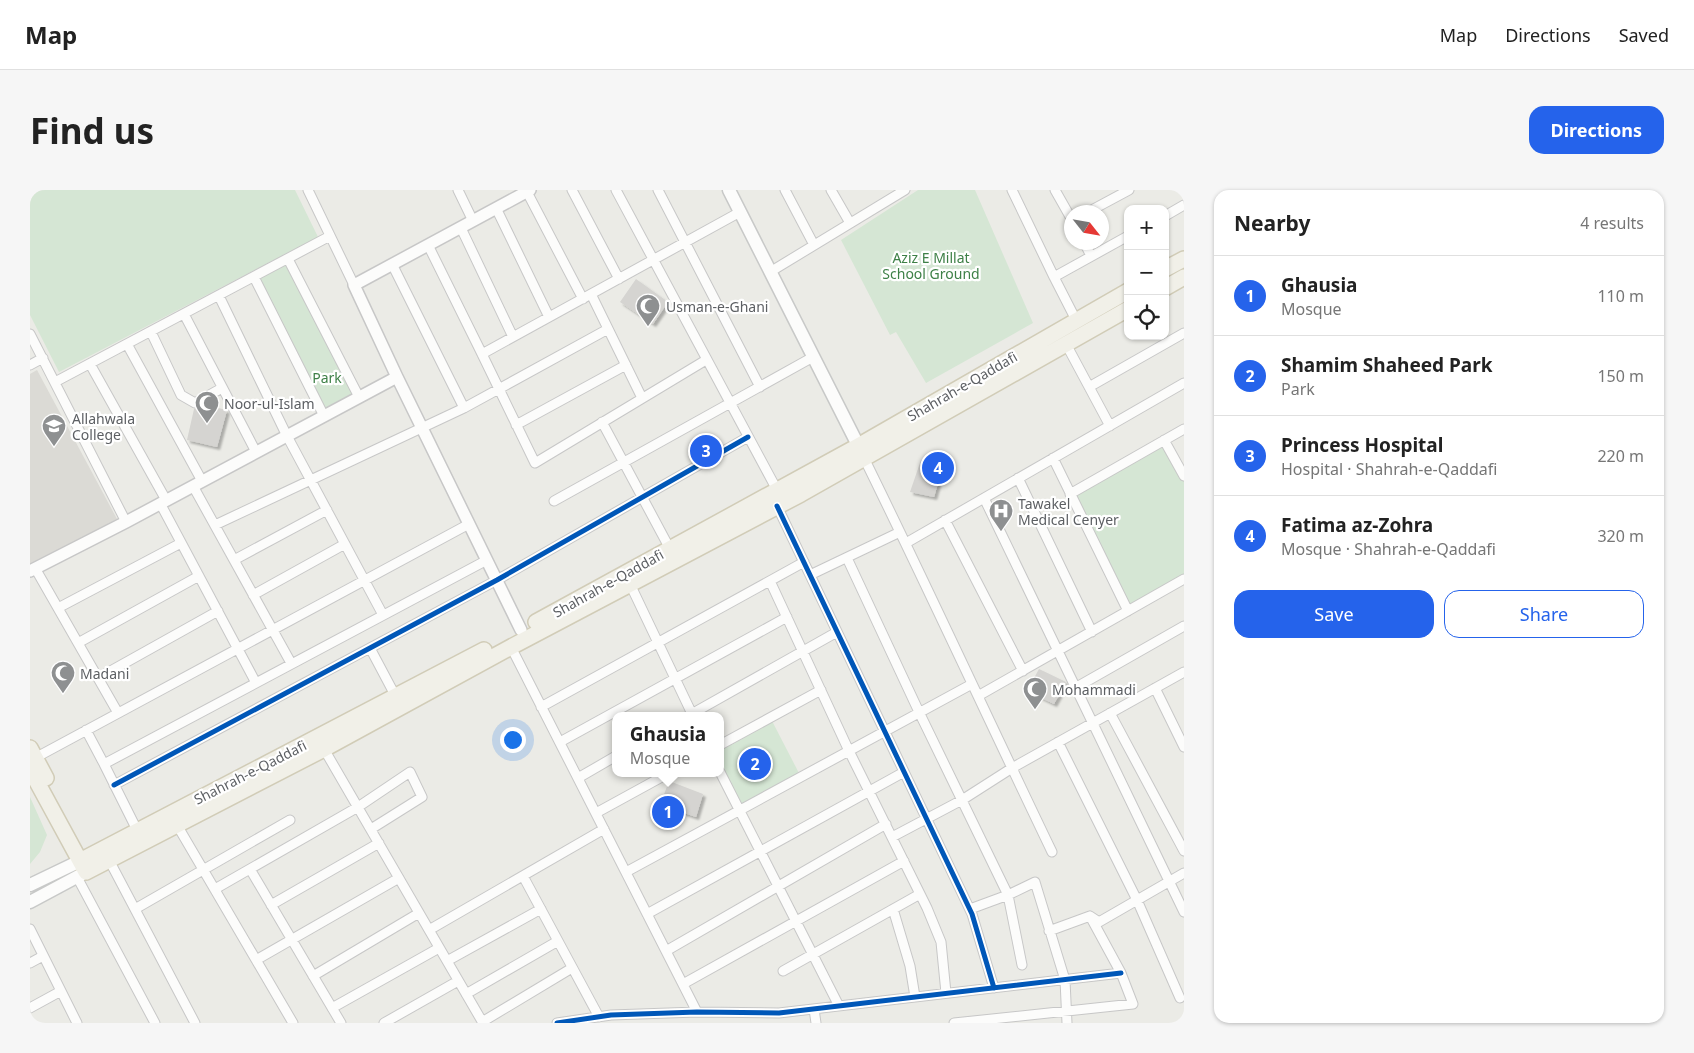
<!DOCTYPE html>
<html lang="en">
<head>
<meta charset="utf-8">
<style>
  :root { --surface:#fff; --page:#f6f6f6; --text:#222; --muted:#767676; --line:#e0e0e0; --accent:#2563eb }
  body { margin:0; font-family:"Noto Sans",sans-serif; background:var(--page); color:var(--text) }
  .controls { position:absolute; right:15px; top:15px; display:grid; overflow:hidden; border-radius:10px; box-shadow:0 1px 4px #0004 }
  .controls button { width:45px; height:45px; display:grid; place-items:center; padding:0; border:0; border-bottom:1px solid var(--line); background:var(--surface); color:var(--text); font:25px sans-serif }
  .compass { position:absolute; left:1034px; top:15px; width:45px; height:45px; border-radius:50%; background:var(--surface); box-shadow:0 1px 4px #0004; rotate:121deg }
  .you { position:absolute; left:482px; top:549px; width:18px; height:18px; margin:-12px; border:4px solid #fff; border-radius:50%; background:#1a73e8; box-shadow:0 0 0 8px #1a73e833 }
  .badge { display:grid; place-items:center; width:32px; height:32px; border-radius:50%; background:var(--accent); color:#fff; font-size:16px; font-weight:700 }
  .pin { position:absolute; translate:-50% -50%; border:2px solid #fff; box-shadow:0 1px 5px #0006 }
  .popup { position:absolute; left:582px; top:522px; width:112px; height:65px; box-sizing:border-box; display:grid; place-content:center; border-radius:10px; background:var(--surface); filter:drop-shadow(0 1px 4px #0005); font-size:16px; white-space:nowrap; color:var(--muted) }
  .popup b { font-size:19px; color:var(--text) }
  .popup::after { content:''; position:absolute; left:50%; top:100%; margin-left:-10px; border:10px solid transparent; border-top-color:var(--surface) }
  .list { margin:0; padding:0; list-style:none }
  h2 { display:flex; justify-content:space-between; align-items:center; height:65px; margin:0; padding:0 20px; font-size:21px }
  h2 small { font-size:16px; font-weight:400; color:var(--muted) }
  .list li { display:grid; grid-template-columns:32px 1fr auto; gap:15px; align-items:center; box-sizing:border-box; height:80px; padding:0 20px; border-top:1px solid var(--line) }
  .list b { display:block; font-size:19px; white-space:nowrap }
  .list p { margin:0; font-size:16px; white-space:nowrap; color:var(--muted) }
  .list em { font-size:16px; font-style:normal; color:var(--muted) }
  .actions { display:flex; gap:10px; padding:15px 20px }
  .actions a { flex:1; padding:11px 0; border:1px solid var(--accent); border-radius:15px; text-align:center; font-size:18px; color:var(--accent) }
  .actions .main { background:var(--accent); color:#fff }
  .icon { flex:none; width:28px; height:28px; fill:none; stroke:currentColor; stroke-width:2; stroke-linecap:round; stroke-linejoin:round }
  .map { position:relative; flex:none; width:1154px; height:833px; overflow:hidden; border-radius:15px }
  header { display:flex; align-items:center; gap:30px; box-sizing:border-box; height:70px; padding:0 25px; background:var(--surface); border-bottom:1px solid var(--line) }
  header strong { font-size:24px }
  nav { display:flex; gap:28px; margin-inline-start:auto; font-size:18px }
  .intro { display:flex; align-items:center; justify-content:space-between; box-sizing:border-box; height:120px; padding:0 30px }
  h1 { margin:0; font-size:35px }
  .button { padding:12px 22px; border-radius:15px; background:var(--accent); color:#fff; font-size:18px; font-weight:700 }
  main { display:flex; gap:30px; padding:0 30px }
  aside { flex:1; background:var(--surface); border-radius:15px; box-shadow:0 1px 4px #0004 }
  .map>svg:first-child { display:block }
</style>
</head>
<body>
<header>
<strong>Map</strong>
<nav><a>Map</a><a>Directions</a><a>Saved</a></nav>
</header>
<div class="intro"><h1>Find us</h1><a class="button">Directions</a></div>
<main>
<div class="map">
<svg width="1154" height="833" viewBox="0 0 1154 833">
  <defs>
    <filter id="shadow"><feDropShadow dx="3" dy="3" stdDeviation="1" flood-color="#0004"/></filter>
  </defs>
  <rect width="100%" height="100%" fill="#ebebe6"/>
  <!-- education -->
  <path fill="#dbdad5" d="M7,180L87,329L0,376V184Z"/>
  <!-- green -->
  <path fill="#d5e6d4" d="M0,0H265L288,47L29,182L0,125Z
    M888,0H945L1003,133L896,193L866,142L860,145L811,50Z
    M258,69L329,207L294,226L224,87Z
    M1134,250L1154,286V389L1098,421L1040,304Z
    M741,529L771,587L709,621L691,582V556Z
    M0,607L17,645L10,662L0,674Z"/>
  <!-- building -->
  <path fill="#d5d4d1" filter="url(#shadow)" d="M606,89L638,112L623,134L590,112Z
    M175,215L197,220L187,257L157,250L164,219Z
    M891,270L913,276L904,307L880,302Z
    M1009,479L1036,492L1024,514L997,501Z
    M639,591L673,604L666,627L630,615Z"/>
  <g fill="none" stroke-linecap="round" stroke-linejoin="round">
    <defs>
      <path id="minor" d="M278,0L324,95
        M428,0L443,31
        M542,0L589,89
        M586,0L747,300
        M628,0L730,197
        M755,0L784,55
        M801,0L820,33
        M982,0L1024,87
        M1025,0L1042,30
        M497,2L553,109
        M466,18L519,127
        M1058,22L1099,0
        M1135,26L1154,15
        M431,38L483,147
        M1054,52L1061,66
        M398,55L452,164L710,22
        M258,69L329,207
        M362,74L434,218
        M740,82L875,0
        M224,87L294,226
        M561,104L612,208
        M189,106L257,246L353,425
        M154,124L226,262
        M1046,130L1024,87L1098,46
        M121,142L151,205L165,213L192,198
        M0,144L96,332
        M97,154L172,291
        M1036,154L1080,236
        M452,164L505,273L676,170
        M60,174L136,310
        M0,175L13,168
        M25,192L300,46
        M1059,197L1154,143
        M572,232L640,359
        M486,235L596,175
        M1134,250L1154,286
        M834,268C898,398 959,531 1022,662
        M1023,268L1098,421
        M988,288L1062,442
        M163,296L261,473
        M1040,304L1154,239
        M954,308L1154,722
        M524,311L783,167
        M130,313L226,493
        M747,316L942,724L964,798
        M915,330L993,481
        M185,335L434,218L578,139
        M876,353L1154,193
        M817,368L889,522L978,705L992,775
        M204,370L297,320
        M5,378L88,523
        M780,385L870,342
        M740,391L819,561L897,718L911,752L916,803
        M600,394L663,526
        M223,405L315,354
        M28,418L151,353
        M48,453L169,386
        M481,457L667,822
        M340,458L366,507
        M68,488L188,421
        M1045,498L1154,436
        M1125,498L1154,557
        M948,506L1154,389
        M511,517L774,372
        M1080,523L1154,661
        M658,526L807,442
        M56,540L74,574L457,370
        M530,552L757,427
        M1028,552L1107,710L1150,808
        M690,555L791,500
        M294,559L453,833
        M5,568L439,334
        M74,574L107,640
        M690,582L809,816
        M548,588L586,566
        M84,595L467,390L718,247
        M566,623L639,583
        M147,635L263,833
        M862,647L932,610L982,578L1154,482
        M79,670L165,833
        M220,679L311,833
        M596,682L942,494
        M493,686L569,827
        M47,687L125,833
        M185,699L328,617L380,582L392,607L341,639
        M241,715L349,653
        M105,719L260,630
        M863,719L880,776L885,807
        M940,719L978,705L1005,692L1035,790L1037,833
        M617,724L874,582
        M0,739L47,833
        M399,740L574,639
        M1019,741L1060,726L1069,732L1154,683
        M636,761L856,634
        M226,770L369,688
        M417,771L511,719
        M0,773L13,766
        M753,781L890,704
        M283,786L389,723
        M653,794L874,671
        M436,804L528,751
        M0,818L31,801
        M302,818L409,758
        M784,819L786,833
        M452,832L542,778
        M354,833L428,791
        M527,833L581,825L667,822L749,823L1091,783
        M924,833L1103,814L1091,783L1060,726"/>
      <path id="tertiary" d="M0,381L96,332L367,187
        M491,440L367,187L324,95L500,0"/>
      <path id="secondary" d="M699,0L832,263
        M0,695L50,671
        M0,712L56,682"/>
      <path id="primary" d="M1135,79L1154,69
        M1135,98L1154,87
        M506,432L828,256L1098,101
        M0,558L16,588
        M0,579L56,682L294,559L481,457L771,304L1098,119
        M50,671L454,460"/>
    </defs>
    <!-- minor casing -->
    <use href="#minor" stroke="#c7c7c7" stroke-width="11"/>
    <!-- tertiary casing -->
    <use href="#tertiary" stroke="#c7c7c7" stroke-width="14"/>
    <!-- secondary casing -->
    <use href="#secondary" stroke="#c8c9c8" stroke-width="15"/>
    <!-- primary casing -->
    <use href="#primary" stroke="#d1ccb7" stroke-width="18"/>
    <!-- minor -->
    <use href="#minor" stroke="#fcfcfb" stroke-width="9"/>
    <!-- tertiary -->
    <use href="#tertiary" stroke="#fcfcfb" stroke-width="11"/>
    <!-- secondary -->
    <use href="#secondary" stroke="#fcfcfb" stroke-width="12"/>
    <!-- primary -->
    <use href="#primary" stroke="#f1f0e8" stroke-width="15"/>
    <defs>
      <path id="cycleway" d="M747,316L942,724L964,798
        M84,595L467,390L718,247
        M527,833L581,825L667,822L749,823L1091,783"/>
    </defs>
    <!-- cycleway casing -->
    <use href="#cycleway" stroke="#fff" stroke-width="8"/>
    <!-- cycleway -->
    <use href="#cycleway" stroke="#0057b8" stroke-width="5"/>
  </g>
  <!-- icons -->
  <defs>
    <symbol id="mosque-pin" viewBox="-11 -11 22 30"><path d="M0 17L-7.5 6A9.5 9.5 0 1 1 7.5 6Z" fill="#8e9091" stroke="#fff"/><path d="M3.5-4.9A6 6 0 1 0 3.5 4.9A5 5 0 1 1 3.5-4.9Z" fill="#fff"/></symbol>
    <symbol id="university-pin" viewBox="-11 -11 22 30"><path d="M0 17L-7.5 6A9.5 9.5 0 1 1 7.5 6Z" fill="#8e9091" stroke="#fff"/><path d="M0-5L7-2L0 1L-7-2ZM-4 1L0 2.5L4 1V4Q0 6-4 4Z" fill="#fff"/></symbol>
    <symbol id="hospital-pin" viewBox="-11 -11 22 30"><path d="M0 17L-7.5 6A9.5 9.5 0 1 1 7.5 6Z" fill="#8e9091" stroke="#fff"/><path d="M-5-5h3v3.5h4V-5h3V5h-3V1.5h-4V5h-3Z" fill="#fff"/></symbol>
  </defs>
  <g fill-rule="evenodd">
    <use href="#mosque-pin" x="604" y="102" width="28" height="38"/>
    <use href="#mosque-pin" x="163" y="199" width="28" height="38"/>
    <use href="#university-pin" x="10" y="222" width="28" height="38"/>
    <use href="#hospital-pin" x="957" y="307" width="28" height="38"/>
    <use href="#mosque-pin" x="19" y="469" width="28" height="38"/>
    <use href="#mosque-pin" x="991" y="485" width="28" height="38"/>
  </g>
  <g text-anchor="middle" dominant-baseline="central" stroke-width="4.5" stroke-linejoin="round" paint-order="stroke">
    <!-- park labels -->
    <g font-size="14" fill="#3e8047" stroke="#fff">
      <text x="901" y="67">Aziz E Millat<tspan x="901" dy="16">School Ground</tspan></text>
      <text x="297" y="187">Park</text>
    </g>
    <!-- poi labels -->
    <g font-size="14" fill="#5c5f63" stroke="#fff" text-anchor="start">
      <text x="636" y="116">Usman-e-Ghani</text>
      <text x="194" y="213">Noor-ul-Islam</text>
      <text x="42" y="228">Allahwala<tspan x="42" dy="16">College</tspan></text>
      <text x="988" y="313">Tawakel<tspan x="988" dy="16">Medical Cenyer</tspan></text>
      <text x="50" y="483">Madani</text>
      <text x="1022" y="499">Mohammadi</text>
    </g>
    <!-- street labels -->
    <g font-size="14" fill="#5c5f63" stroke="#fff">
      <text transform="translate(932 196) rotate(-30)">Shahrah-e-Qaddafi</text>
      <text transform="translate(578 393) rotate(-29)">Shahrah-e-Qaddafi</text>
      <text transform="translate(220 582) rotate(-27)">Shahrah-e-Qaddafi</text>
    </g>
  </g>
</svg>
<div class="controls">
<button>+</button>
<button>−</button>
<button><svg class="icon" aria-label="locate" viewBox="0 0 24 24"><circle cx="12" cy="12" r="6"/><path d="M12 2v4M12 18v4M2 12h4M18 12h4"/></svg></button>
</div>
<svg class="compass" viewBox="-18 -18 36 36"><path d="M0-13l5 13h-10z" fill="#e53935"/><path d="M0 13l5-13h-10z" fill="#767676"/></svg>
<div class="you"></div>
<div class="pin badge" style="left:638px;top:622px">1</div>
<div class="popup"><b>Ghausia</b>Mosque</div>
<div class="pin badge" style="left:725px;top:574px">2</div>
<div class="pin badge" style="left:676px;top:261px">3</div>
<div class="pin badge" style="left:908px;top:278px">4</div>
</div>
<aside>
<h2>Nearby<small>4 results</small></h2>
<ul class="list">
<li><span class="badge">1</span><div><b>Ghausia</b><p>Mosque</p></div><em>110 m</em></li>
<li><span class="badge">2</span><div><b>Shamim Shaheed Park</b><p>Park</p></div><em>150 m</em></li>
<li><span class="badge">3</span><div><b>Princess Hospital</b><p>Hospital · Shahrah-e-Qaddafi</p></div><em>220 m</em></li>
<li><span class="badge">4</span><div><b>Fatima az-Zohra</b><p>Mosque · Shahrah-e-Qaddafi</p></div><em>320 m</em></li>
</ul>
<div class="actions"><a class="main">Save</a><a>Share</a></div>
</aside>
</main>
</body>
</html>
